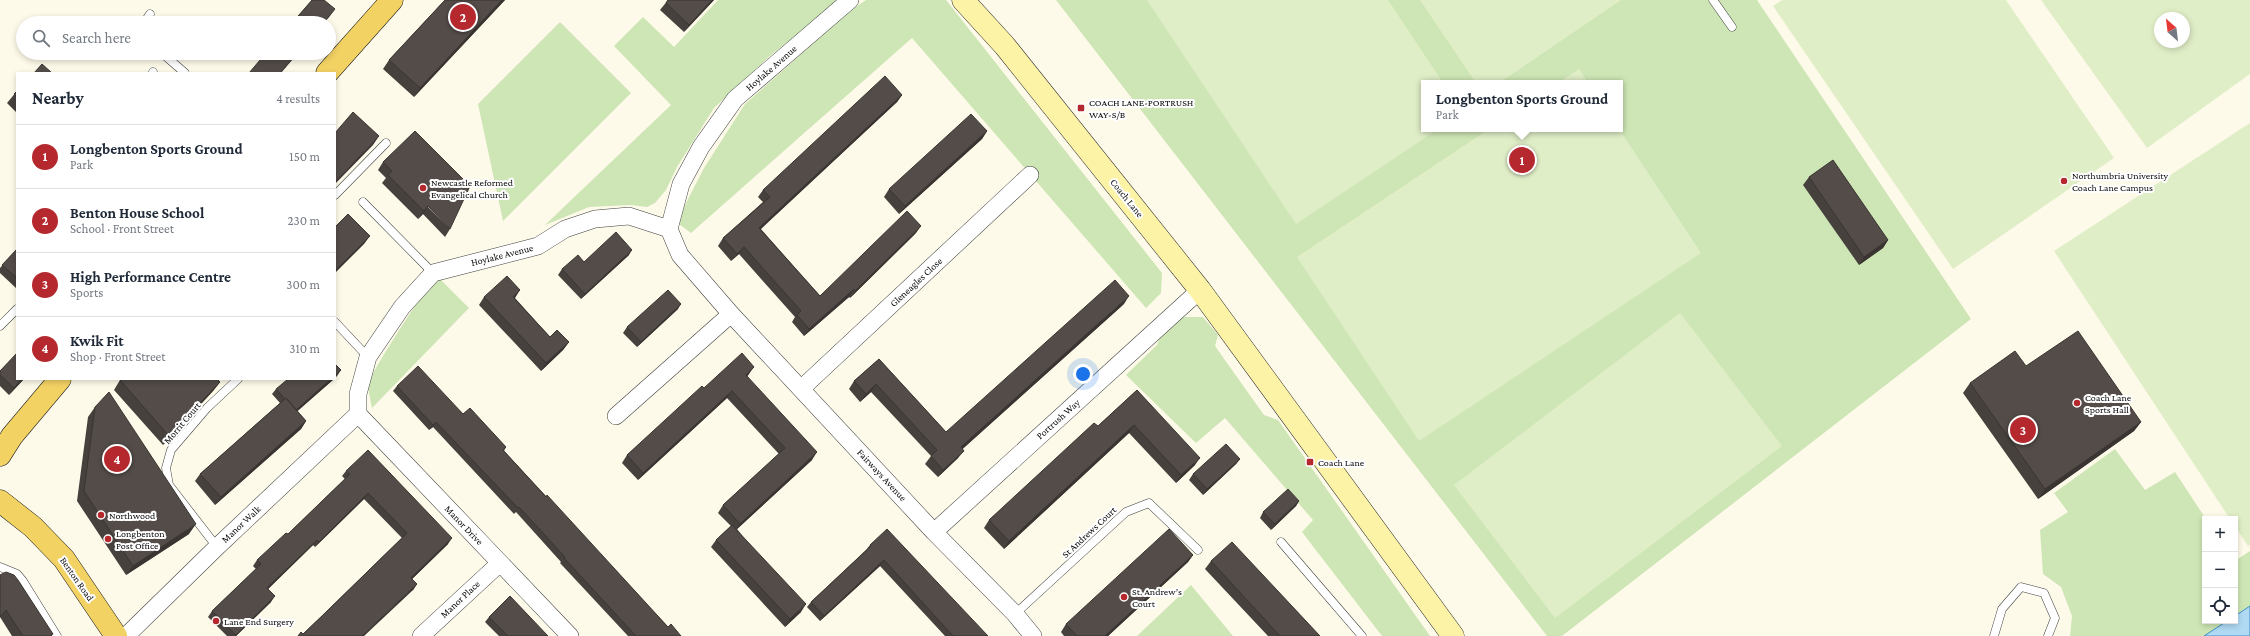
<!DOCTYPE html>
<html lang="en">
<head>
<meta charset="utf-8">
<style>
  :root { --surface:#fff; --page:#f2f2f3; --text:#1f2937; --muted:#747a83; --line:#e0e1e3; --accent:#b5292e }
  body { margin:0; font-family:"Crimson Pro",serif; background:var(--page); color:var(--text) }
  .controls { position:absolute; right:12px; bottom:12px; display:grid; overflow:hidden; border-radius:0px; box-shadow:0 2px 6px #0003 }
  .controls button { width:36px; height:36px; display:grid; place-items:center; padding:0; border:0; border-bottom:1px solid var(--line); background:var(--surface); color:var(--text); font:20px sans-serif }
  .compass { position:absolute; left:2154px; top:12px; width:36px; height:36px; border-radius:50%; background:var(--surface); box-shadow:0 2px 6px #0003; rotate:332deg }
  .you { position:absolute; left:1083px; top:374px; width:14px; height:14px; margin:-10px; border:3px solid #fff; border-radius:50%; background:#1a73e8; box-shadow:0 0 0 6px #1a73e833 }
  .badge { display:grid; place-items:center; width:26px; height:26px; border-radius:50%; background:var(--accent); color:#fff; font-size:13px; font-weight:700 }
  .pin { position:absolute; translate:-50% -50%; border:2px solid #fff; box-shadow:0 1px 4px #0006 }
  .popup { position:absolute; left:1421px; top:80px; width:202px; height:52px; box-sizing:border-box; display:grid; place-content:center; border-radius:0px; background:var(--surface); filter:drop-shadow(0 1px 3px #0005); font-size:13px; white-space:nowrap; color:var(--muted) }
  .popup b { font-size:15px; color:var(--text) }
  .popup::after { content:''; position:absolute; left:50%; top:100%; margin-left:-8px; border:8px solid transparent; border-top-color:var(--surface) }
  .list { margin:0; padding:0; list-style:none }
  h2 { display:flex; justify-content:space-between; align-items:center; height:52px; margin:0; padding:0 16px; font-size:17px }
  h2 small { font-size:13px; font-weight:400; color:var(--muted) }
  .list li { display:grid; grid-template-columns:26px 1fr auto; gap:12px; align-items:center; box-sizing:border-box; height:64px; padding:0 16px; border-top:1px solid var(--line) }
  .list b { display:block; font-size:15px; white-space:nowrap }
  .list p { margin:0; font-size:13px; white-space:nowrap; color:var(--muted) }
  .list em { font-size:13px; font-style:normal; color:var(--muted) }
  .icon { flex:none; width:22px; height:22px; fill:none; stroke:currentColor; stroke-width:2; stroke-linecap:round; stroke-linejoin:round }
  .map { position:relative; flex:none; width:2250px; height:636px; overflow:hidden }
  .search { position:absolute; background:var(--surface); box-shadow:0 2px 6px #0003; left:16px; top:16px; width:320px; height:44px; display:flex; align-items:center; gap:10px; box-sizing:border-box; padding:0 14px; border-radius:22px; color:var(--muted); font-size:15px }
  .panel { position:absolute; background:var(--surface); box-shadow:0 2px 6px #0003; left:16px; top:72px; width:320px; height:308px; border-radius:0px }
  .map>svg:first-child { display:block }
</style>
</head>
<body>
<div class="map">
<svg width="2250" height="636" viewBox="0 0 2250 636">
  <rect width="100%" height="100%" fill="#fefae9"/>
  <!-- green -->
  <path fill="#cee6b5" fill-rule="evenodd" d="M718,0H841L771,55L714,108L677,167L666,190L655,203L647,207L631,205L589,207L545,225L671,105L614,46L643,17L674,47Z
    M866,0H946L1162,273L1161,293L1146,308L912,38L691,233L679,224L684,207L704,168L745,104L851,10Z
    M1056,0H1757L1971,319L1562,636H1547ZM1424,83H1620V129H1424Z
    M560,22L631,93L503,221L478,104Z
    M438,277L469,308L372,408L367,383C389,346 410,309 438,277Z
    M1180,317H1203L1218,335L1215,346L1264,415L1278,420L1430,636H1382L1302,532L1313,520L1225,418L1196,443L1126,375L1157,345L1162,332Z
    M2115,449L2145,490L2175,472L2206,519L2205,621H2227L2204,636H2070L2072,616L2061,587L2043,574L2040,530L2068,512L2054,493Z
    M2250,551V606L2235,616V561Z
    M1191,585L1233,636H1137Z"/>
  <!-- pitch -->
  <path fill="#e0eec7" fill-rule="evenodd" d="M1147,0H1388L1443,83H1424V129H1438L1296,224Z
    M1420,0H1621L1499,83H1476Z
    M1782,0H2006L2114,158L1953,269L1773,6Z
    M2041,0H2250V74L2147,148ZM2160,18H2184V42H2160Z
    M1579,69L1588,83H1558Z
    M2250,123V545L2248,546L2235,526V519H2230L2054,251Z
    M1489,129H1619L1701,253L1419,441L1297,257Z
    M1680,313L1782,446L1555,618L1454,485Z"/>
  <!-- water -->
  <path fill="#b0daf3" stroke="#3a8ec8" d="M2250,606V636H2204L2227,621H2235V616Z"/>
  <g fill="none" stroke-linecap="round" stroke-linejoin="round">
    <defs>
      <path id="lane" d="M1713,0L1732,27
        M144,23L150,14
        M162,53L185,73
        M153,73V72
        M335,195L386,143
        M363,202L433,273
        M335,322L368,357
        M0,326L17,309
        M1281,542L1362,636
        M217,547L169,485L166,468L171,450L207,408L238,379
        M0,567L17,574L23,581L57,636
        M1015,614L1126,512L1149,503L1198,550
        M1994,636L2002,609L2021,587L2044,593L2055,618L2048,636"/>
      <path id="street" d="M669,229L680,255L731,314L934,532L1015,614L1033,636
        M802,388L1030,175
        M358,414V394L368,357L402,307L433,273L538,246L565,229L595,219L629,216L669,229L681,184L701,147L735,99L850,0
        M358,414L570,636
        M616,416L731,314
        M934,532L1200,290
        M126,636L217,547L358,414
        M421,636L500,563"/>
      <path id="secondary" d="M963,0L1005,46L1200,290L1453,636"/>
      <path id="primary" d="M327,73L392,0
        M0,455L12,436L60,379
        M0,501L33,527L64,559L116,636"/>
    </defs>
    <!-- lane casing -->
    <use href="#lane" stroke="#3e3e3e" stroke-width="9"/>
    <!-- street casing -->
    <use href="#street" stroke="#3e3e3e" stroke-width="18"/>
    <!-- secondary casing -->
    <use href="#secondary" stroke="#2d2d2d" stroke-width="23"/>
    <!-- primary casing -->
    <use href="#primary" stroke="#1c1c1c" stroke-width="23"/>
    <!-- lane -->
    <use href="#lane" stroke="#fff" stroke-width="8"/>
    <!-- street -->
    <use href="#street" stroke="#fff" stroke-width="17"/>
    <!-- secondary -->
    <use href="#secondary" stroke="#fcf3a7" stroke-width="22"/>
    <!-- primary -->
    <use href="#primary" stroke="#f3d264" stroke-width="22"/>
  </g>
  <!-- wall -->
  <path fill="#47413e" d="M445,0H505L414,97L383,69L389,60Z
    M668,0H714L684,32L660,10Z
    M17,91V113L7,103Z
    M902,95L897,102L761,229L820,296L916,233L850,298L849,297L804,336L792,322L795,317L739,254L731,261L718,246L723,238L763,202L758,197L763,190Z
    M987,131L982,139L899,214L884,197L889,189Z
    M383,162L450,229L445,237L423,214L418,219L382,183L386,178L378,170Z
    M1809,177L1888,240L1883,248L1859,265L1803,185Z
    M17,249V289L0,273V268Z
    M629,255L581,299L558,275L562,269L584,262Z
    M484,297L515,298L550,337L569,342L563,350L541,371L479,305Z
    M1124,304L962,449L958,458L938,477L925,464L931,456L871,392L860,402L849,389L854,381L879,359L946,432Z
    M678,309L637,347L623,333L627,327Z
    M2026,366L2141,422L2134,431L2038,499L1963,393L1970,383Z
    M0,371L24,379L9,395L0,386Z
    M749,374L747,377L812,460L737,529L801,612L785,627L711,547L716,540L731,526L718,513L723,505L779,454L727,398L638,480L622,463L627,455L704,388Z
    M334,379L297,411L306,421L301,429L215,505L195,481L200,474L280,403L272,394L276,389Z
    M120,380L220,382L213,391L163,445L114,390Z
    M397,386L463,414L506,447L504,451L668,627L681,636H628L560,563L561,562L516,512L514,514L433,427L429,430L393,391Z
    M1137,390L1195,465L1176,483L1129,433L1004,549L984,528L989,520L1098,426Z
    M95,407L189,534L126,575L77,501L88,417Z
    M1240,459L1236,464L1203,495L1189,480L1193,474Z
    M346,471L448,544L412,579L417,584L413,590L303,634L402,538L364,499L315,547L313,545L268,589L271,602L236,636H227L208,617L212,611L256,569L253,566L257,560L288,534L345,479L342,476Z
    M1299,501L1296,506L1271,530L1260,518L1263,512Z
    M870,545L988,636H945L880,566L820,621L807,607L811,602L866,550Z
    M1193,555L1188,562L1108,636H1064L1061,632L1066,624Z
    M1211,561L1320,636H1268L1205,569Z
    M0,575L53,634L51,636H12L0,617Z
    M489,617L548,636H499L485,622Z"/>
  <!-- shaded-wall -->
  <path fill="#3a3532" d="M502,0H505L414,97L420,88Z
    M712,0H714L684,32L689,25Z
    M335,9L330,16L324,23H323Z
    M297,53H298L281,73H280Z
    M902,95L897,102L754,235L759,228Z
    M987,131L982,139L899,214L905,206Z
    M379,136L373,145L335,184V182Z
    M428,206L423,214L418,219L424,211Z
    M921,226L916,233L850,298L855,291Z
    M370,236L364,244L335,273V271Z
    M1888,240L1883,248L1859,265L1864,257Z
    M744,247L739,254L731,261L737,254Z
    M632,250L629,255L581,299L585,294Z
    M854,289L849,297L804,336L809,329Z
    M520,290L515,298L508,304L513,297Z
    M1129,296L1124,304L956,455L961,447Z
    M681,304L678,309L637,347L641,342Z
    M569,342L563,350L541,371L546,363Z
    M754,367L749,374L741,382L746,375Z
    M341,370L337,376L335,378V376Z
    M22,379H24L9,395L14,388Z
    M331,379H334L292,416L295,411Z
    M220,382L213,391L163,445L169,436Z
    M876,384L871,392L860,402L866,394Z
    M732,391L727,398L638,480L643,473Z
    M306,421L301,429L215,505L221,497Z
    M436,422L433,427L429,430L433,425Z
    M2141,422L2134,431L2038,499L2045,489Z
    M1134,425L1129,433L1004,549L1009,541Z
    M964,451L958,458L938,477L943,470Z
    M817,452L812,460L735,531L740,524Z
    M1200,458L1195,465L1176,483L1181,475Z
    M1240,459L1236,464L1203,495L1207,489Z
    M368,493L364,499L315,547L319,542Z
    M1299,501L1296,506L1271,530L1275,524Z
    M196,524L189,534L126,575L133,566Z
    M452,538L448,544L407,584L411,578Z
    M317,540L313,545L263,594L267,588Z
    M1193,555L1188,562L1108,636H1105Z
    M884,560L880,566L820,621L824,616Z
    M417,584L413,590L364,636H362Z
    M275,596L271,602L236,636H235Z
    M806,604L801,612L785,627L790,619Z"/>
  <!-- building -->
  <path fill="#534c48" stroke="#3a3532" d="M312,0H324L335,9L323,23H292Z
    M445,0H502L420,88L389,60Z
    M668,0H712L689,25L666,3Z
    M266,53H297L280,73H249Z
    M42,64L52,73H34Z
    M885,76L902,95L759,228L820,296L907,211L921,226L855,291L854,289L809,329L797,315L801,311L744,247L737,254L723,238L770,197L763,190Z
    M17,91V97L14,94Z
    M353,112L379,136L335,182V133Z
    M971,114L987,131L905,206L889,189Z
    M415,131L470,186L450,229L428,206L424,211L388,175L392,171L383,162Z
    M1833,160L1888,240L1864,257L1809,177Z
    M348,214L370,236L335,271V227Z
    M616,232L632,250L585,294L562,269L578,255L584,262Z
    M17,249V278L2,265Z
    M507,276L520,290L513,297L550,337L557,330L569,342L546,363L484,297Z
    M1115,280L1129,296L961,447L964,451L943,470L931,456L937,450L876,384L866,394L854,381L879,359L946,432Z
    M668,290L681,304L641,342L627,327Z
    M2078,331L2141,422L2045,489L1970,383L2015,351L2026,366Z
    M17,353V379H22L14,388L0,375V371Z
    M742,353L754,367L746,375L817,452L740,524L723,505L785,448L732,391L643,473L627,455L702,386L704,388Z
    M335,364L341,370L335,376Z
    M418,366L463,414L470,408L506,447L503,450L546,497L547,495L668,627L671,624L681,636H636L564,558L565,557L519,507L518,508L436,422L433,425L397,386Z
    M122,379H217L220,382L169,436L120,380Z
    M288,379H331L296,410L286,398L285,399L276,389Z
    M1137,390L1200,458L1181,475L1134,425L1009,541L989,520L1094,423L1098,426Z
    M109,392L196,524L133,566L84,491L95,407Z
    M286,398L306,421L221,497L200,474Z
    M1226,444L1240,459L1207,489L1193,474Z
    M368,450L452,538L411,578L417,584L362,636H298L301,632L303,634L322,616L407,533L368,493L319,542L317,540L267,588L275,596L236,635L212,611L261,564L257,560L286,533L288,534L350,474L346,471Z
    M1288,489L1299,501L1275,524L1263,512Z
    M732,525L806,604L790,619L716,540Z
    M887,529L988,636H953L884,560L824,616L811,602L871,546L870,545Z
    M1169,529L1193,555L1105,636H1077L1066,624Z
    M1232,542L1320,636H1280L1211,561Z
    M6,572L14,575L18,580L53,634L51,635V636H23L6,610L0,617V575Z
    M510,596L548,636H508L489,617Z"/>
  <!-- markers -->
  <g fill="#b5292e" stroke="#fff" stroke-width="1.5">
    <rect x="1077" y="104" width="8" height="8" rx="2"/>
    <circle cx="2064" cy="181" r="4"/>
    <circle cx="423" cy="188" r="4"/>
    <circle cx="2077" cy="403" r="4"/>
    <rect x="1306" y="458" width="8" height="8" rx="2"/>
    <circle cx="101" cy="515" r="4"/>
    <circle cx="108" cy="539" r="4"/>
    <circle cx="1124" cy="597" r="4"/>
    <circle cx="216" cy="621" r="4"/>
  </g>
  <g text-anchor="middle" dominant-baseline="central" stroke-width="4" stroke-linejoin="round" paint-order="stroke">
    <!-- street labels -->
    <g font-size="10" fill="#0b0b0b" stroke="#fff">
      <text transform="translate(771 68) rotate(-41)">Hoylake Avenue</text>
      <text transform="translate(1127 198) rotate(51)">Coach Lane</text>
      <text transform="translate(502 255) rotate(-14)">Hoylake Avenue</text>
      <text transform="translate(916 282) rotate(-43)">Gleneagles Close</text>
      <text transform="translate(1058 419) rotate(-42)">Portrush Way</text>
      <text transform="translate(182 423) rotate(-50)">Morrit Court</text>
      <text transform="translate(882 475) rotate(47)">Fairways Avenue</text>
      <text transform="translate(241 524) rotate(-43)">Manor Walk</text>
      <text transform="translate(464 525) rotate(46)">Manor Drive</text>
      <text transform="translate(1089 532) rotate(-43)">St Andrews Court</text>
      <text transform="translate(77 579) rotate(55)">Benton Road</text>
      <text transform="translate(460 599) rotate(-43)">Manor Place</text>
    </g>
    <!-- poi labels -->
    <g font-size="10" fill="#0b0b0b" stroke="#fff" text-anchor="start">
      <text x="1089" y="102">COACH LANE-PORTRUSH<tspan x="1089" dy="12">WAY-S/B</tspan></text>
      <text x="2072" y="175">Northumbria University<tspan x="2072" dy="12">Coach Lane Campus</tspan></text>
      <text x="431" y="182">Newcastle Reformed<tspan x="431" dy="12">Evangelical Church</tspan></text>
      <text x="2085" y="397">Coach Lane<tspan x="2085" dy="12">Sports Hall</tspan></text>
      <text x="1318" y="462">Coach Lane</text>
      <text x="109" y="515">Northwood</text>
      <text x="116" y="533">Longbenton<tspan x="116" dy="12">Post Office</tspan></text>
      <text x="1132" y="591">St. Andrew’s<tspan x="1132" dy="12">Court</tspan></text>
      <text x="224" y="621">Lane End Surgery</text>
    </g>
  </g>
</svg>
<div class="controls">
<button>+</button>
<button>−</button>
<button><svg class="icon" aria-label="locate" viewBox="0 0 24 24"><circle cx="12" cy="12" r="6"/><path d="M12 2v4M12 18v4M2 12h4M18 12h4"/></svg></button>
</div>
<svg class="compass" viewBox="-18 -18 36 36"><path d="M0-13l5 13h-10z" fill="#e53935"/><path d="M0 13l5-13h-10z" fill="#747a83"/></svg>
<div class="you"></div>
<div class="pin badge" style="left:1522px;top:160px">1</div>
<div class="popup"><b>Longbenton Sports Ground</b>Park</div>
<div class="pin badge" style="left:463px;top:17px">2</div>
<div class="pin badge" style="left:2023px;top:430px">3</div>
<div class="pin badge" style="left:117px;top:459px">4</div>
<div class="search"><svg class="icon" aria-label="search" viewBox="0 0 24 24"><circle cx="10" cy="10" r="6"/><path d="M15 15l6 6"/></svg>Search here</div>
<section class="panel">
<h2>Nearby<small>4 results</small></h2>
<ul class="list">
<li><span class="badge">1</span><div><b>Longbenton Sports Ground</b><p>Park</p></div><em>150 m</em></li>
<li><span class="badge">2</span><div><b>Benton House School</b><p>School · Front Street</p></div><em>230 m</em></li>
<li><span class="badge">3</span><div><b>High Performance Centre</b><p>Sports</p></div><em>300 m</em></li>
<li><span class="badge">4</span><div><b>Kwik Fit</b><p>Shop · Front Street</p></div><em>310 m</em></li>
</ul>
</section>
</div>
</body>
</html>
